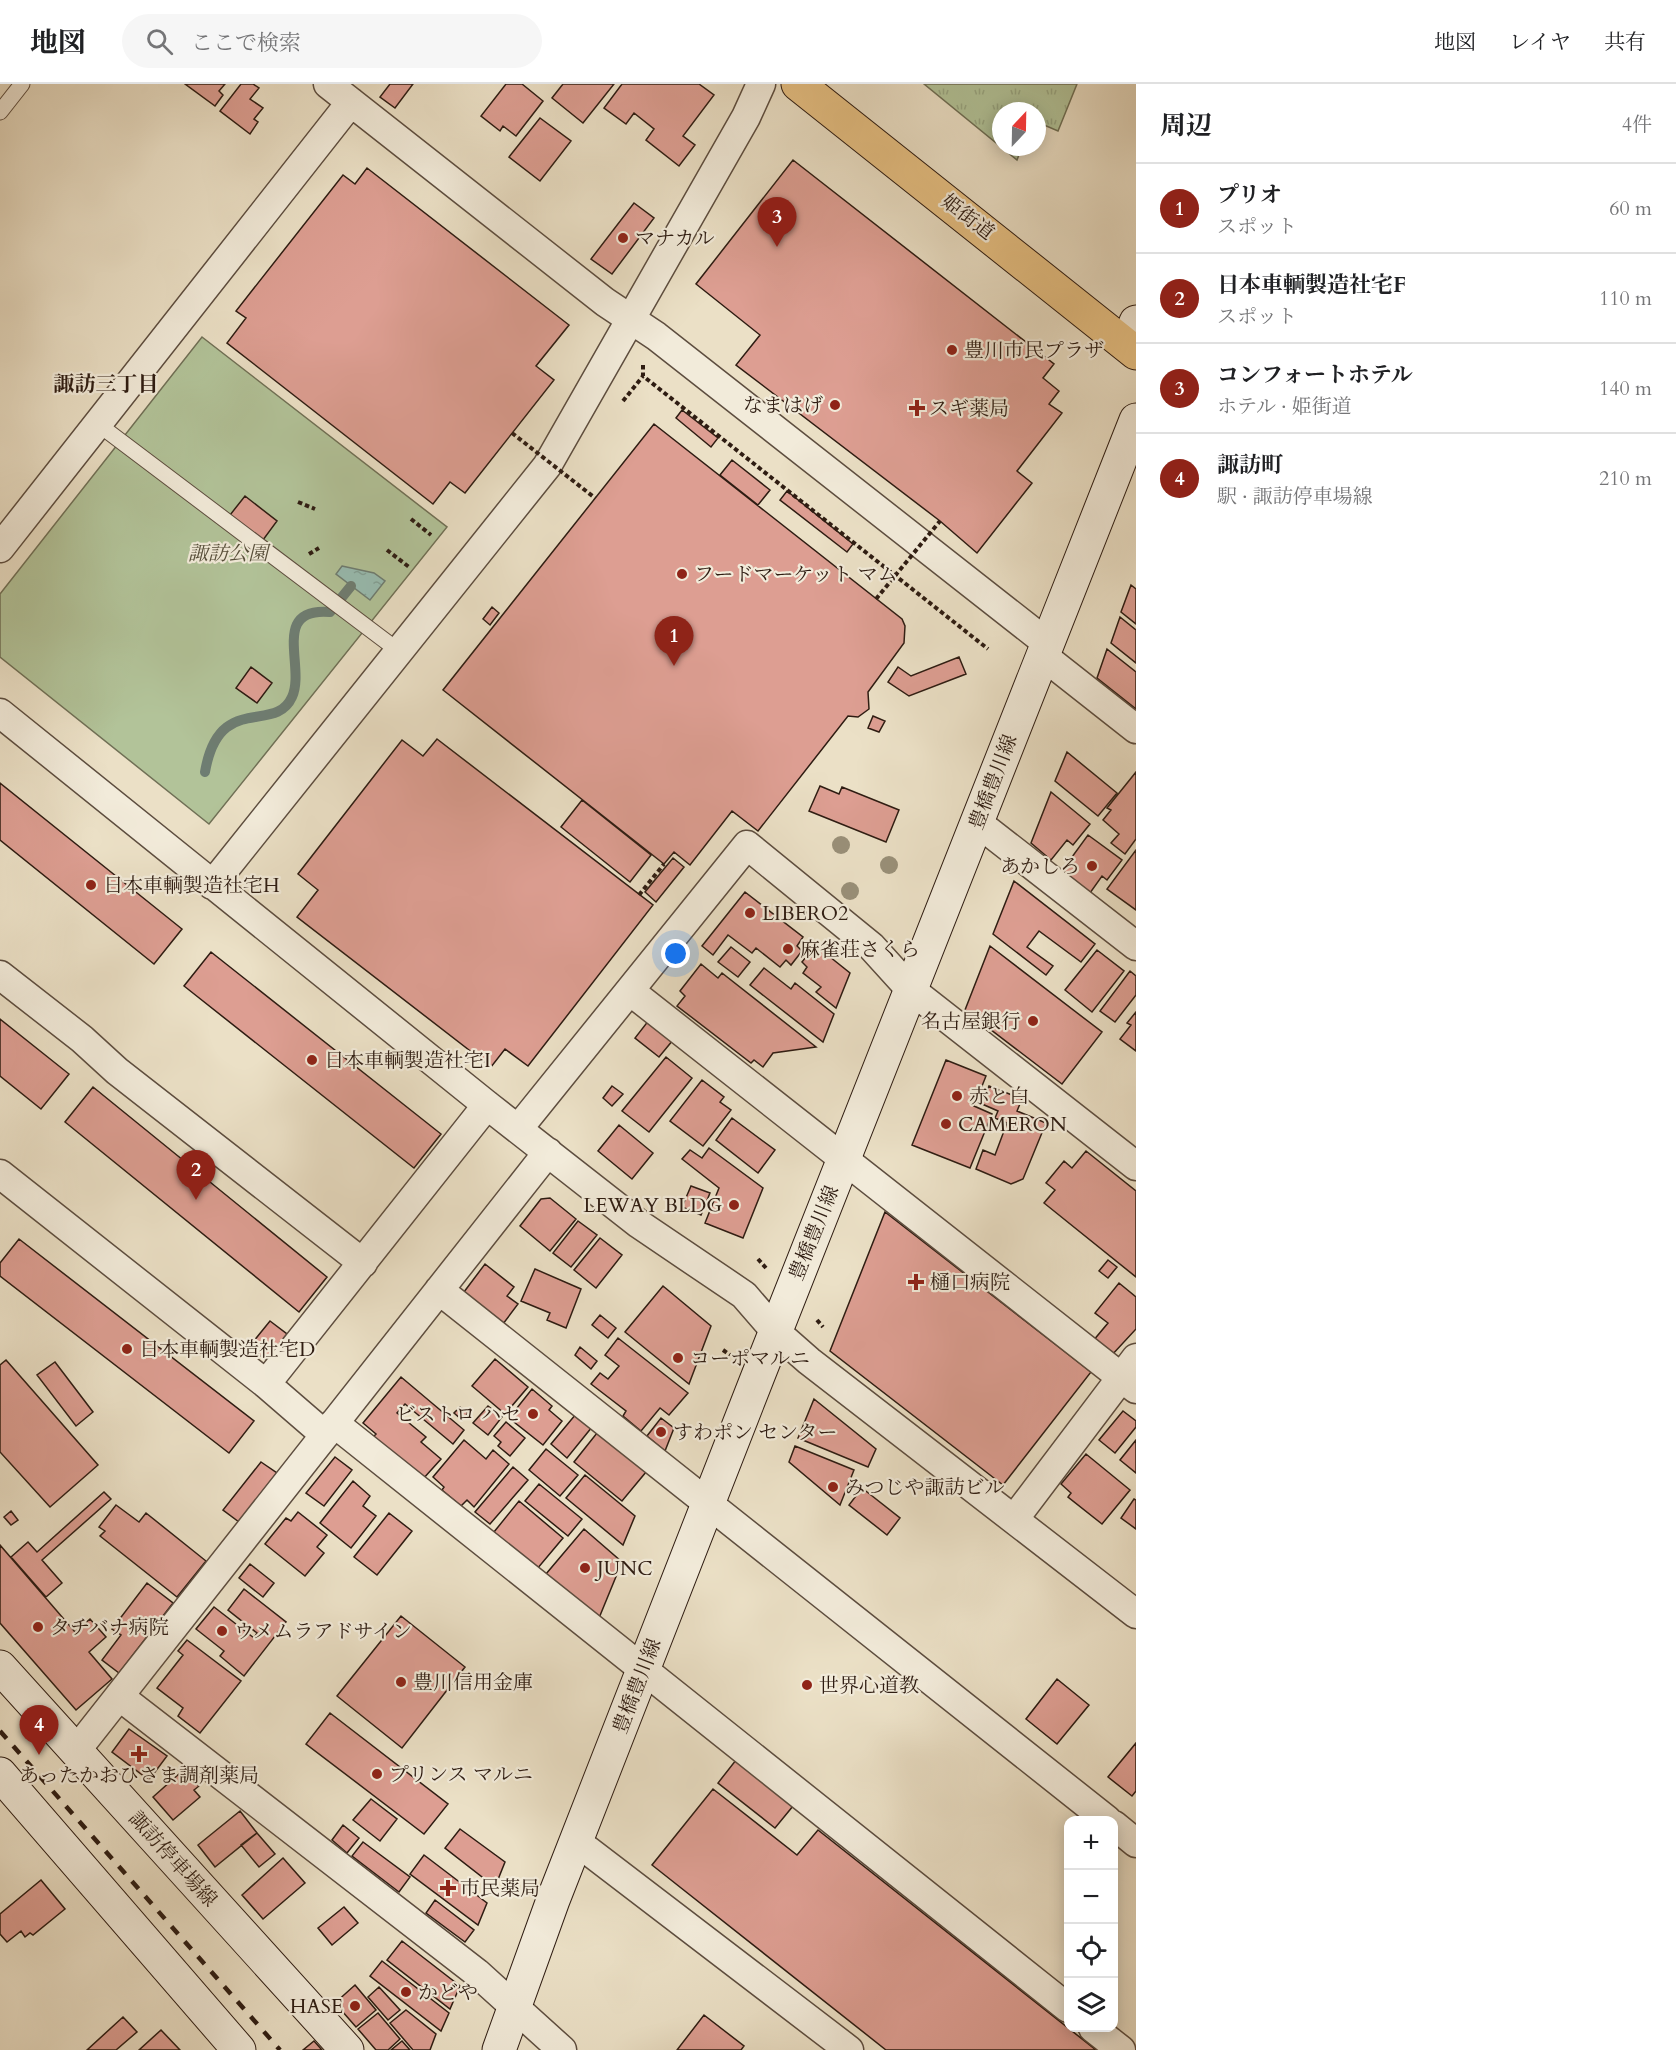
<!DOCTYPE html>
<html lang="ja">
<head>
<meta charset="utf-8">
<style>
  :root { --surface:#fff; --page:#f6f6f6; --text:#202124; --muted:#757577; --line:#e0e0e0; --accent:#8f2418 }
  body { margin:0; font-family:Cardo,"Noto Serif JP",serif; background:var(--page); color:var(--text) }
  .controls { position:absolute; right:18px; bottom:18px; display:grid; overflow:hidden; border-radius:12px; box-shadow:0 3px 15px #0003 }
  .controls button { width:54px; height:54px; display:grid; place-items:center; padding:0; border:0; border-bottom:2px solid var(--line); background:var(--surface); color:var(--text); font:30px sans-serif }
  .compass { position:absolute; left:992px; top:18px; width:54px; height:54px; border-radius:50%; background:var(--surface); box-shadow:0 3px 15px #0003; rotate:22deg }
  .you { position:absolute; left:676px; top:870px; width:21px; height:21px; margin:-15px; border:4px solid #fff; border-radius:50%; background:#1a73e8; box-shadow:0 0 0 9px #1a73e833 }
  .badge { display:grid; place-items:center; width:39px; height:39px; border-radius:50%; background:var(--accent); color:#fff; font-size:20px; font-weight:700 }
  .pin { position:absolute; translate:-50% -50px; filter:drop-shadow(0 2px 3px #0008) }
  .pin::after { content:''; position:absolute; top:32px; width:21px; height:18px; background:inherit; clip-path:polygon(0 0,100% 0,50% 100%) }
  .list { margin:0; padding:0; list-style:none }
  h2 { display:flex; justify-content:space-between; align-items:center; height:78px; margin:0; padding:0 24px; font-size:26px }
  h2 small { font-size:20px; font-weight:400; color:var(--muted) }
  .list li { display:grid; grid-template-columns:39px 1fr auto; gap:18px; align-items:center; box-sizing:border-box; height:90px; padding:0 24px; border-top:2px solid var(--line) }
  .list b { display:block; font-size:22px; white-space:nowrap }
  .list p { margin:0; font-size:20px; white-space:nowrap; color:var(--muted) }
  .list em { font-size:20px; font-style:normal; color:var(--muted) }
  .icon { flex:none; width:33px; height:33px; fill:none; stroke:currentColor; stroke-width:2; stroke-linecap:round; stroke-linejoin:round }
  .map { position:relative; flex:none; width:1136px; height:1966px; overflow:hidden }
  header { display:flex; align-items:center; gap:36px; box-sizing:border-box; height:84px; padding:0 30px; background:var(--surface); border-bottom:2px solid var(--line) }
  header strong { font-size:28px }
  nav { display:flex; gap:33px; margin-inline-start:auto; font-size:21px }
  .search { width:420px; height:54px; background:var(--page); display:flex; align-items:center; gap:15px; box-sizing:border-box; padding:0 21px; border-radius:33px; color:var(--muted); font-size:22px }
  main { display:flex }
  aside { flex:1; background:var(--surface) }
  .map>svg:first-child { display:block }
</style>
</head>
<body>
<header>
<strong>地図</strong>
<div class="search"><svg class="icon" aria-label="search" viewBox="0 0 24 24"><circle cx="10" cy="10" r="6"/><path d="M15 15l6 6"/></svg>ここで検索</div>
<nav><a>地図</a><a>レイヤ</a><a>共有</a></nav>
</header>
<main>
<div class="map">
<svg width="1136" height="1966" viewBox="0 0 1136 1966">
  <defs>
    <pattern id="grass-tufts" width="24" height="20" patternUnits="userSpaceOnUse" patternTransform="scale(1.5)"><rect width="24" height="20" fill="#b2c399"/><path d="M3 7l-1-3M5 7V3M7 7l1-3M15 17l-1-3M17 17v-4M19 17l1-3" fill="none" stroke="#99a783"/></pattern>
    <pattern id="water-ripples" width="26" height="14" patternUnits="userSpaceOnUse" patternTransform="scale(1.5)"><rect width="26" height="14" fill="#98bdb2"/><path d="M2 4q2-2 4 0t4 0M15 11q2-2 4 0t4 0" fill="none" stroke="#83a298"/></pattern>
  </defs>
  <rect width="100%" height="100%" fill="#ebe0c6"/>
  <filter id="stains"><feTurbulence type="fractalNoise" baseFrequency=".00333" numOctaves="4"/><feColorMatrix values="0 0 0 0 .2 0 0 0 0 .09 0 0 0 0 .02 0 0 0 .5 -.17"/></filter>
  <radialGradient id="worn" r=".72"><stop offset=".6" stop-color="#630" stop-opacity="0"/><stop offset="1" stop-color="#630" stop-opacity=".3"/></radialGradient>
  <!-- grass -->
  <path fill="url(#grass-tufts)" stroke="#707056" stroke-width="1.5" d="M924,0H1077L1058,47L1037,38V27H1001V63H1022L1017,76Z"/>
  <!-- green -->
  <path fill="#b2c399" stroke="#707056" stroke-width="1.5" d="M202,253L447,443L209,740L0,573V510Z"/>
  <!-- water -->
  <path fill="url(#water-ripples)" stroke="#6e7d72" stroke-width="1.5" d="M342,482L374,489L385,497L370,516L336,490Z"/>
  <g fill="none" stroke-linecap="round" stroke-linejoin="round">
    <!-- stream -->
    <path stroke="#6e7d72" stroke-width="10" d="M205,688C219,607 275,651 292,613C306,583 270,523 330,528L351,502"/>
  </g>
  <!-- building -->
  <path fill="#dd9e92" stroke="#2e1c12" stroke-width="1.5" d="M185,0H225L219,7L223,11L215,22Z
    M241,0H253L259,4L250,15L263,24L254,35L258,38L250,50L220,27Z
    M390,0H413L395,24L380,13Z
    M506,0H522L543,17L516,52L503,42L500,47L481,32Z
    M563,0H614L583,39L552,14Z
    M622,0H699L714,11L683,52L695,61L679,82L646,56L654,45L634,29L626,40L604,24Z
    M540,34L571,57L540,97L509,73Z
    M793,76L1054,280L1043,294L1059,307L1049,320L1062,329L1017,387L1032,399L977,469L940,437L736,281L760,251L696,200Z
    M367,84L569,241L536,282L554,296L465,409L450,398L433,420L227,259L246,234L236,227L343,91L355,100Z
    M634,119L654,134L612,190L591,175Z
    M682,326L718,354L711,363L676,334Z
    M654,340L902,535L905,542L904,559L868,608L869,625L858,633L848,632L758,747L732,727L690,781L674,768L664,780L443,606Z
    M732,376L770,406L758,421L720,391Z
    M787,407L853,460L847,468L780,416Z
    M245,412L277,437L263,456L230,431Z
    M1131,501L1136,505V540L1121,528Z
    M492,523L499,529L490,541L483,535Z
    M1120,533L1136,546V579L1111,559Z
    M1107,565L1136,588V625L1097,594Z
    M959,573L966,590L909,612L888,598L898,583L911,592Z
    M251,583L272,599L257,619L236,604Z
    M873,632L885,637L879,648L868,644Z
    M437,655L653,821L528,982L505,965L491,983L297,833L318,806L298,790L402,656L423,672Z
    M1067,668L1117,709L1098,732L1055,697Z
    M1136,688V755L1125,770L1111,759L1119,750L1103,736L1111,726L1107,724Z
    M0,699L182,845L154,880L0,756Z
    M820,702L839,710L842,703L899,726L886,758L809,727Z
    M1051,708L1090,740L1073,761L1067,756L1051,776L1031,759Z
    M582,716L651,771L630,798L561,743Z
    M1088,751L1122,776L1107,796L1102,792L1090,809L1061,788Z
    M1136,766V826L1107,805Z
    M673,774L684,783L656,818L645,808Z
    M1014,797L1095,860L1081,878L1039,847L1027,863L1053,882L1046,891L993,850Z
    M745,808L803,853L797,862L802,867L791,881L786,876L780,883L756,864L752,869L728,851L713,871L702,862Z
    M815,861L850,889L836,924L816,908L821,903L803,889L807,883L802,878Z
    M990,862L1102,948L1062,1000L965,926Z
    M731,863L750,878L738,893L718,878Z
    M1097,866L1124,887L1092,928L1065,906Z
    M211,868L441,1050L414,1084L184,902Z
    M701,880L718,894L722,889L816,963L773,969L763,983L754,976L751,979L677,922L685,912L680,907Z
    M764,884L791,905L795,899L834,930L823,958L750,901Z
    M1130,887L1136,892V911L1115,938L1100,927Z
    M1136,928V967L1120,955L1131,941L1127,939Z
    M0,935L69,990L41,1025L0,992Z
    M649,936L673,956L659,973L635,954Z
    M666,973L692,994L649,1048L622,1027Z
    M946,976L986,992L974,1022L992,1030L970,1084L912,1061Z
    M702,996L724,1013L720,1018L731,1026L703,1062L670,1037Z
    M612,1002L623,1010L612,1022L603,1014Z
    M989,1002L1022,1015L1017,1027L1046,1039L1023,1095L1011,1100L976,1085L983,1066L995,1071L1007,1039L995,1034L998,1027L982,1020Z
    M93,1003L327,1193L299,1228L65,1038Z
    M732,1034L775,1066L758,1089L716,1056Z
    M619,1041L653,1069L632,1095L598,1067Z
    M709,1064L763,1104L743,1154L705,1139L719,1104L682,1075L690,1066L702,1074Z
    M1086,1067L1136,1107V1193L1044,1119L1055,1106L1046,1099L1064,1077L1072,1084Z
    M691,1102L710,1109L701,1131L682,1123Z
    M550,1114L576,1135L550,1167L520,1142L541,1115Z
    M885,1128L1091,1288L1003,1401L830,1267Z
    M578,1137L597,1151L571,1183L553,1169Z
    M600,1154L622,1171L596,1204L574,1186Z
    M19,1155L254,1337L229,1369L0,1192V1179Z
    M1108,1176L1117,1183L1108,1194L1099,1187Z
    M485,1180L514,1203L507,1212L518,1220L503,1240L464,1208Z
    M535,1185L581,1205L566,1244L547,1236L550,1229L521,1217Z
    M1119,1199L1136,1213V1245L1111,1272L1093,1257L1108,1239L1095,1229Z
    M663,1202L711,1242L689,1300L625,1248Z
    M600,1231L616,1244L608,1254L592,1241Z
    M270,1237L287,1250L266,1276L249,1263Z
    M618,1254L688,1309L669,1331L660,1324L641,1347L623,1332L626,1327L591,1300L600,1289L608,1295L619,1282L605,1271Z
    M580,1263L597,1277L591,1285L575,1271Z
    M495,1275L528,1303L505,1330L472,1302Z
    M6,1276L98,1381L50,1423L0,1368V1281Z
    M55,1278L93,1328L76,1342L37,1291Z
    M401,1293L464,1346L453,1360L405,1320L397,1329L426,1353L421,1358L441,1375L423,1395L373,1353L376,1350L363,1339Z
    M532,1305L552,1322L549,1326L562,1337L543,1361L509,1334Z
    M814,1315L876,1365L868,1383L798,1354Z
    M488,1322L502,1333L488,1351L473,1339Z
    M460,1323L468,1329L462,1336L454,1329Z
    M1123,1327L1136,1337V1343L1115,1369L1099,1356Z
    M576,1330L592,1343L567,1374L551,1360Z
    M661,1334L674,1344L665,1367L647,1352Z
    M506,1338L525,1354L510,1372L498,1362L501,1358L494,1352Z
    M597,1349L646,1388L622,1417L574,1378Z
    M464,1356L486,1375L493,1366L509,1380L474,1423L467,1416L461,1422L442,1406L444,1403L433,1393Z
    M1136,1356V1389L1120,1376Z
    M795,1362L854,1386L840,1421L789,1378Z
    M546,1365L578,1391L560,1412L529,1386Z
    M1086,1370L1130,1406L1102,1440L1068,1413L1071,1409L1061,1400Z
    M335,1373L352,1386L324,1422L306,1409Z
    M261,1378L277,1389L239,1438L223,1426Z
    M513,1383L528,1396L490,1440L475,1428Z
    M585,1391L635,1432L623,1461L566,1414Z
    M353,1397L370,1412L363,1422L376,1432L351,1464L320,1439Z
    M539,1400L582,1435L568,1452L525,1417Z
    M862,1404L900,1434L887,1451L849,1421Z
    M104,1408L111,1415L42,1476L62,1499L46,1513L11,1473L28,1458L37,1468Z
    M1134,1415L1136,1416V1445L1121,1434Z
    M519,1417L563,1454L537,1485L494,1448Z
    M116,1421L139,1438L146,1429L206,1477L177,1513L100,1452L105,1447L99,1443Z
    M11,1427L18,1436L11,1441L4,1433Z
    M298,1428L327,1451L317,1463L324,1469L305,1492L265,1460L286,1434L291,1437Z
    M389,1429L412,1447L377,1491L354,1473Z
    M584,1445L622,1478L599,1534L546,1490Z
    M0,1461L75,1548L90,1535L106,1553L89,1568L112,1595L76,1626L0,1539Z
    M250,1480L274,1499L263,1513L239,1494Z
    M147,1499L173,1519L119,1589L102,1576L121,1551L112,1545Z
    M244,1505L286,1538L244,1592L220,1572L224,1567L196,1545L214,1523L254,1554L257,1549L228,1526Z
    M401,1532L465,1583L402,1664L337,1612Z
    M187,1556L241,1597L200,1649L178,1632L183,1624L157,1604L183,1571L178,1567Z
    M1057,1595L1089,1621L1057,1660L1026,1635Z
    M330,1629L448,1720L424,1750L306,1660Z
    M129,1645L167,1672L149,1696L112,1668Z
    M1136,1659V1707L1132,1712L1108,1693Z
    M736,1676L793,1722L775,1744L718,1699Z
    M180,1689L186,1697L191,1693L199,1702L194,1706L200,1713L173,1736L153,1713Z
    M713,1705L797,1771L818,1746L1096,1966H886L652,1781Z
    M371,1715L397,1735L380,1757L353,1736Z
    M240,1727L257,1749L215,1783L198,1761Z
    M343,1741L359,1754L347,1769L332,1756Z
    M460,1745L505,1778L495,1803L445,1764Z
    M257,1749L275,1770L259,1783L241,1761Z
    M363,1758L410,1793L399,1808L352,1772Z
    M424,1771L487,1819L478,1841L410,1790Z
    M283,1774L305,1799L263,1835L242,1811Z
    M41,1796L65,1825L33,1851L30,1849L25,1853L21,1847L7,1858L0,1850V1830Z
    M435,1816L474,1846L465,1858L426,1829Z
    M344,1823L358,1839L332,1861L318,1844Z
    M402,1857L460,1902L450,1925L387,1876Z
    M382,1877L449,1929L441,1947L370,1892Z
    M355,1901L376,1926L356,1943L335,1919Z
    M379,1903L400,1926L388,1936L368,1913Z
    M406,1926L436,1950L430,1966H413L390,1939Z
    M378,1929L400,1955L388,1966H376L358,1945Z
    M704,1931L744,1962L741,1966H677Z
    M123,1933L137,1948L116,1966H87Z
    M161,1946L180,1966H139Z
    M314,1957L322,1966H303Z
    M402,1957L410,1966H391Z"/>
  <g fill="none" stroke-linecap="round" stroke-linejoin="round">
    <defs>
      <path id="lane" d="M0,28L22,0
        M98,340L400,568"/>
      <path id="street" d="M328,0L605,218L656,252L1047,559
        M0,464L351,18
        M1042,571L1136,645
        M0,629L487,1021L639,1140L744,1211L776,1248L809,1277L1136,1530
        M978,739L1136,862
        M212,801L547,382L746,33L761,0
        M0,891L82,955L117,987L363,1179
        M630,907L1136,1305
        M518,1045L747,761L871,862L910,905L1136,1082
        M0,1090L266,1300L325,1351
        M439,1206L1107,1736
        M266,1300L487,1021
        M334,1339L1068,1924
        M1015,1434L1136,1274
        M119,1612L477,1889L562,1966
        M75,1668L548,1068
        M1114,1741L1136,1759
        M577,1758L849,1966
        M1093,1944L1121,1966"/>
      <path id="secondary" d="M1127,261L1136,238
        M0,1583L347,1966
        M0,1690L239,1966
        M499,1966L553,1816L758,1292L1136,336"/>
      <path id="primary" d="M798,0L1136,269"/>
    </defs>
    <!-- lane casing -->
    <use href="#lane" stroke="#5d4d3f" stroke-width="17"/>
    <!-- street casing -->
    <use href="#street" stroke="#5d4d3f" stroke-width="31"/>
    <!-- secondary casing -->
    <use href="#secondary" stroke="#2e1c12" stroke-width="35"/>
    <!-- primary casing -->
    <use href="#primary" stroke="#2e1c12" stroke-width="35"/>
    <!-- path -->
    <path stroke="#2e1c12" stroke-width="4" stroke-dasharray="4.5 3" stroke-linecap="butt" d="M643,281V292L988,565
      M623,317L643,292
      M298,418L315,425
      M411,435L431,451
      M387,466L409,483
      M309,470L319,464
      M639,811L664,780
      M758,1175L766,1184
      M817,1236L823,1243
      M723,1266L730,1271"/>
    <!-- lane -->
    <use href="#lane" stroke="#f2ebda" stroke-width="15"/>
    <!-- street -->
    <use href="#street" stroke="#f2ebda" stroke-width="28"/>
    <!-- secondary -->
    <use href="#secondary" stroke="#f2ebda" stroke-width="33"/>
    <!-- primary -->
    <use href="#primary" stroke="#e6c083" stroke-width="33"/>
    <!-- rail -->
    <path stroke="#2e1c12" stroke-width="4.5" stroke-dasharray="10 10" stroke-linecap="butt" d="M0,1647L280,1966"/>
    <!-- path-bridge -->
    <path stroke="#2e1c12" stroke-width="4" stroke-dasharray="4.5 3" stroke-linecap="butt" d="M512,349L595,414
      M876,515L940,437"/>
  </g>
  <!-- trees -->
  <g fill="#999079">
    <circle cx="841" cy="761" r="9"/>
    <circle cx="889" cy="781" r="9"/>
    <circle cx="850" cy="807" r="9"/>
  </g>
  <!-- markers -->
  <g fill="#8f2418" stroke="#f2ebda" stroke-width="2">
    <circle cx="623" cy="154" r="6"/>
    <circle cx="952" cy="266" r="6"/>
    <circle cx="835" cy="321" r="6"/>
    <path d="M914 315h6v6h6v6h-6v6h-6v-6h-6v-6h6z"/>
    <circle cx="682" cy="490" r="6"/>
    <circle cx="1092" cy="782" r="6"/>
    <circle cx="91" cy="801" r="6"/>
    <circle cx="750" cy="829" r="6"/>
    <circle cx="788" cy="865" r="6"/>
    <circle cx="1033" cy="937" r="6"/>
    <circle cx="312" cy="976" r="6"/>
    <circle cx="957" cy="1012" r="6"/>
    <circle cx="946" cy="1040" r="6"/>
    <circle cx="734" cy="1121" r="6"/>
    <path d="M913 1189h6v6h6v6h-6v6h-6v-6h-6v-6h6z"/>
    <circle cx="127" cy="1265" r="6"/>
    <circle cx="678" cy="1274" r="6"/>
    <circle cx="533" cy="1330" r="6"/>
    <circle cx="661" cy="1348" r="6"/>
    <circle cx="833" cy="1403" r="6"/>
    <circle cx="585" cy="1484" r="6"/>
    <circle cx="38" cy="1543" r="6"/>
    <circle cx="222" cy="1547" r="6"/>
    <circle cx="401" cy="1598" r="6"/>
    <circle cx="807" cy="1601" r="6"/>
    <path d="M136 1661h6v6h6v6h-6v6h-6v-6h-6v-6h6z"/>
    <circle cx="377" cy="1690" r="6"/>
    <path d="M445 1795h6v6h6v6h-6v6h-6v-6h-6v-6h6z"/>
    <circle cx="406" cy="1908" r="6"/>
    <circle cx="355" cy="1922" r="6"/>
  </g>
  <g text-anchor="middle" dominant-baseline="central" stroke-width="4.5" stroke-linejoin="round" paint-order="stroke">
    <!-- street labels -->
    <g font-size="20" fill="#2e1c12" stroke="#f2ebda">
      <text transform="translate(968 133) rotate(38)">姫街道</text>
      <text transform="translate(993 698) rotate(-69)">豊橋豊川線</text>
      <text transform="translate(814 1149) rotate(-68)">豊橋豊川線</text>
      <text transform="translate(637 1602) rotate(-69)">豊橋豊川線</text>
      <text transform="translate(173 1775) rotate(48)">諏訪停車場線</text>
    </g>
    <!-- poi labels -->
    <g font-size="20" fill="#2e1c12" stroke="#f2ebda" text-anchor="start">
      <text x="635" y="154">マナカル</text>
      <text x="964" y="266">豊川市民プラザ</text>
      <text x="823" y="321" text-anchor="end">なまはげ</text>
      <text x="929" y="324">スギ薬局</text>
      <text x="694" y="490">フードマーケット マム</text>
      <text x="1080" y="782" text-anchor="end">あかしろ</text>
      <text x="103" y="801">日本車輌製造社宅H</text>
      <text x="762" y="829">LIBERO2</text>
      <text x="800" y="865">麻雀荘さくら</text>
      <text x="1021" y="937" text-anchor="end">名古屋銀行</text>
      <text x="324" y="976">日本車輌製造社宅I</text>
      <text x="969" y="1012">赤と白</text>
      <text x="958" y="1040">CAMERON</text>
      <text x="722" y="1121" text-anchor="end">LEWAY BLDG</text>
      <text x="930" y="1198">樋口病院</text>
      <text x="139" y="1265">日本車輌製造社宅D</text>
      <text x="690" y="1274">コーポマルニ</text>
      <text x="521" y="1330" text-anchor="end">ビストロ ハセ</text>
      <text x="673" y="1348">すわポン センター</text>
      <text x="845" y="1403">みつじや諏訪ビル</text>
      <text x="597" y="1484">JUNC</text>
      <text x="50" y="1543">タチバナ病院</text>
      <text x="234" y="1547">ウメムラアドサイン</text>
      <text x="413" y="1598">豊川信用金庫</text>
      <text x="819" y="1601">世界心道教</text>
      <text x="389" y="1690">プリンス マルニ</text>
      <text x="139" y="1691" text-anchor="middle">あったかおひさま調剤薬局</text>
      <text x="460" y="1804">市民薬局</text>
      <text x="418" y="1908">かどや</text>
      <text x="343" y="1922" text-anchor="end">HASE</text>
    </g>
    <!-- park labels -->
    <g font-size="20" font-style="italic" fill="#564e3a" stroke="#f2ebda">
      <text x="228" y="469">諏訪公園</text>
    </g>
    <!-- neighbourhood labels -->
    <g font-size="21" font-weight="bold" fill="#2e1c12" stroke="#f2ebda">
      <text x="106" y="300">諏訪三丁目</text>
    </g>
  </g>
  <rect width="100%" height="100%" filter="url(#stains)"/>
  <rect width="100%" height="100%" fill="url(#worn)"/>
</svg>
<div class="controls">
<button>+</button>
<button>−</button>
<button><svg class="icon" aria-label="locate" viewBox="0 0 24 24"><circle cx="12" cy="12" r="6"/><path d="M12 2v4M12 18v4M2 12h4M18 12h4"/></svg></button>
<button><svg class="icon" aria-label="layers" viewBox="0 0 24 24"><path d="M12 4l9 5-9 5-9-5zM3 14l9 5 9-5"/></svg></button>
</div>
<svg class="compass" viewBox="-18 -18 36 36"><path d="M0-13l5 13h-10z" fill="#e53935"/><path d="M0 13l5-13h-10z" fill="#757577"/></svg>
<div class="you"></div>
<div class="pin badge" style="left:674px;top:582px">1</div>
<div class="pin badge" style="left:196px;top:1116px">2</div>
<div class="pin badge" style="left:777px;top:163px">3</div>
<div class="pin badge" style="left:39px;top:1671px">4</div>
</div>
<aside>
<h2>周辺<small>4件</small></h2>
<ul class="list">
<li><span class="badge">1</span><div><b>プリオ</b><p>スポット</p></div><em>60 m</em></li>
<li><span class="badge">2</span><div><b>日本車輌製造社宅F</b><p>スポット</p></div><em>110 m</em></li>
<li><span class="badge">3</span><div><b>コンフォートホテル</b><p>ホテル · 姫街道</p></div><em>140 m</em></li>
<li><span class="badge">4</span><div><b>諏訪町</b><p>駅 · 諏訪停車場線</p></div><em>210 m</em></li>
</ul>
</aside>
</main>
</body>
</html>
